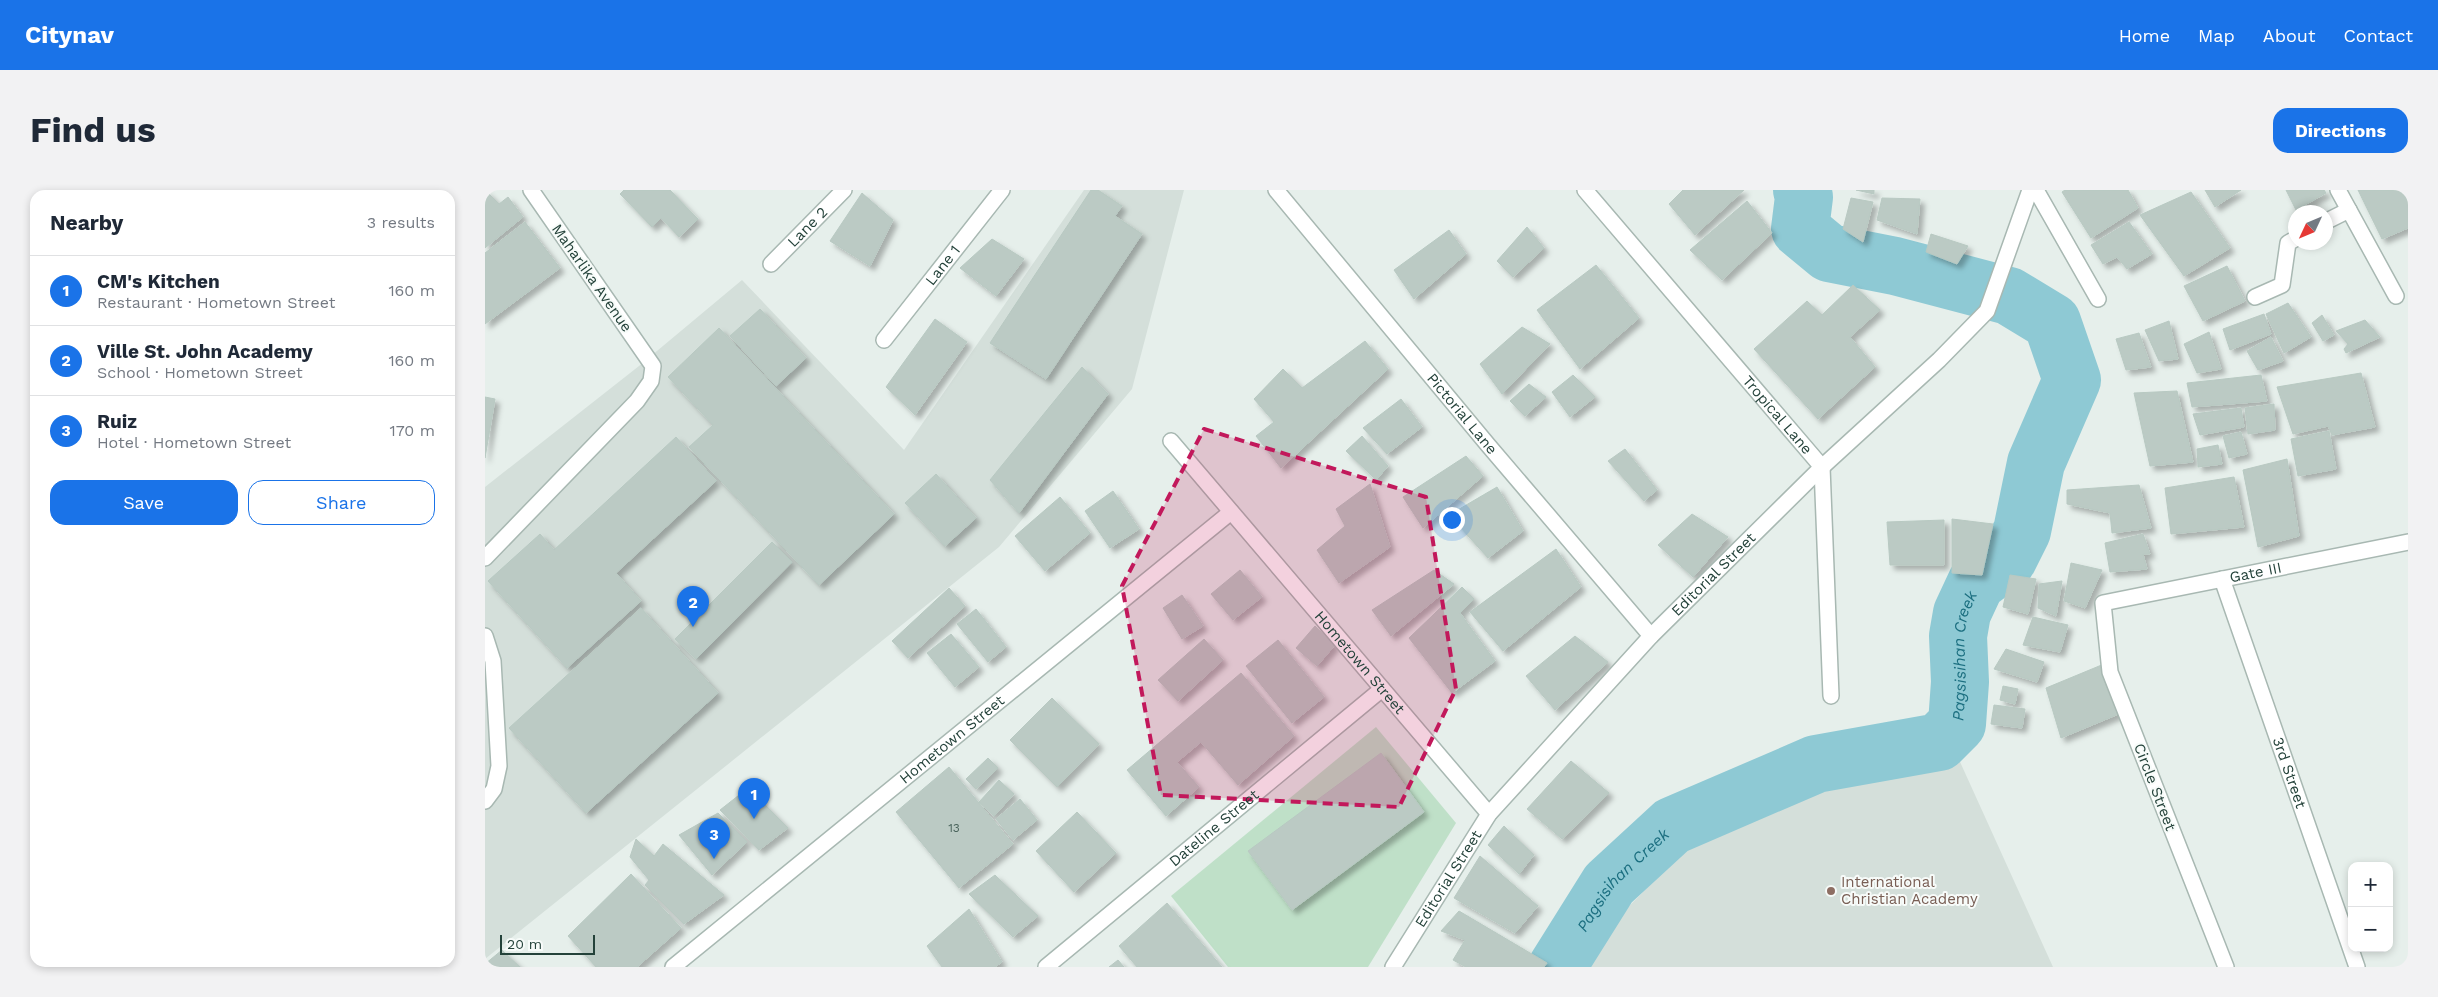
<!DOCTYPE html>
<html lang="en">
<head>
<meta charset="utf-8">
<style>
  :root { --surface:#fff; --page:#f2f2f3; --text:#1f2937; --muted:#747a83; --line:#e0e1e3; --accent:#1a73e8 }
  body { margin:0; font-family:"Work Sans",sans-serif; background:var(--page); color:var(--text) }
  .controls { position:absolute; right:15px; bottom:15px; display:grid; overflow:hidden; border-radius:10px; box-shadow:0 2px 8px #0003 }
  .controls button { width:45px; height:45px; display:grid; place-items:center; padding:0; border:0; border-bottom:1px solid var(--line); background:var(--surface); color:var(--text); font:25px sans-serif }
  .compass { position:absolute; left:1803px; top:15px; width:45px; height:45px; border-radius:50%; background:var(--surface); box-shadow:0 2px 8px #0003; rotate:226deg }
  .scale { position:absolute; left:15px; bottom:12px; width:95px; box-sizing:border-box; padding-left:5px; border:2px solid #24423a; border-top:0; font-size:14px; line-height:18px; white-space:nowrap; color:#24423a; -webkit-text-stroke:4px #f7fbf9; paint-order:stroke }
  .you { position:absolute; left:966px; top:329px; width:18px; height:18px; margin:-12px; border:4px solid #fff; border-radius:50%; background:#1a73e8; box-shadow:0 0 0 8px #1a73e833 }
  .badge { display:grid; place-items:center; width:32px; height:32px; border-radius:50%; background:var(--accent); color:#fff; font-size:16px; font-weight:700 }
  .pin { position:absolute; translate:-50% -41px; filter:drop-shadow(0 1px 2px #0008) }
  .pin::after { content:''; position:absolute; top:26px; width:18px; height:15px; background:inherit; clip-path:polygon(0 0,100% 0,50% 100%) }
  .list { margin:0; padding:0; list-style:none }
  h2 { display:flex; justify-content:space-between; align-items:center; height:65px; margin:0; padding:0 20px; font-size:21px }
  h2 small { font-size:16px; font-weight:400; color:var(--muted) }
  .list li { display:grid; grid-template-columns:32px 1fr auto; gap:15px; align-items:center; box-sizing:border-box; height:70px; padding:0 20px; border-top:1px solid var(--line) }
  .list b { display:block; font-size:19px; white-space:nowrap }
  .list p { margin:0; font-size:16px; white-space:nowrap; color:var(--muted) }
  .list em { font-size:16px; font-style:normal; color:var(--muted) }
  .actions { display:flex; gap:10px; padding:15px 20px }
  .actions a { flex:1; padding:11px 0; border:1px solid var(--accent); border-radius:15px; text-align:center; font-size:18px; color:var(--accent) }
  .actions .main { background:var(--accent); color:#fff }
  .map { position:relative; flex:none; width:1923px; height:777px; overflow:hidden; border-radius:15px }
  header { display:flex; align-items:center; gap:30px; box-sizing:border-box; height:70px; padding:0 25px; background:var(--accent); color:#fff }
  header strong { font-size:24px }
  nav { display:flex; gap:28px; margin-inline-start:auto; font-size:18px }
  .intro { display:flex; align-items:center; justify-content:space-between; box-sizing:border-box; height:120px; padding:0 30px }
  h1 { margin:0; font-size:35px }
  .button { padding:12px 22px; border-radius:15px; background:var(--accent); color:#fff; font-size:18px; font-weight:700 }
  main { display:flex; gap:30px; padding:0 30px }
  aside { flex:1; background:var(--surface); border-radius:15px; box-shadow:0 2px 8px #0003 }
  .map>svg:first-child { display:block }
</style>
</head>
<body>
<header>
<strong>Citynav</strong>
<nav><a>Home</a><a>Map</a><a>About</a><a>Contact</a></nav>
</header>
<div class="intro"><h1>Find us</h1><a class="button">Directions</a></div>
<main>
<aside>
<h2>Nearby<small>3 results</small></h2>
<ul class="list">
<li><span class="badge">1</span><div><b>CM's Kitchen</b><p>Restaurant · Hometown Street</p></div><em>160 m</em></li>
<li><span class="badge">2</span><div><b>Ville St. John Academy</b><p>School · Hometown Street</p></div><em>160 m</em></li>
<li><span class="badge">3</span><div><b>Ruiz</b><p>Hotel · Hometown Street</p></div><em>170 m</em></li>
</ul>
<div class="actions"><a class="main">Save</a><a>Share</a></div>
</aside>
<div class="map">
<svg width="1923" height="777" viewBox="0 0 1923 777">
  <defs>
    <filter id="shadow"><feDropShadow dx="4.5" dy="4.5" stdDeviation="2.5" flood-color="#0004"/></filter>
  </defs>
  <rect width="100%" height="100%" fill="#e6efeb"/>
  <!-- built -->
  <path fill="#d4dfda" d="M599,0H699L647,199L514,357L0,769V297L154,176L257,90L419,260Z
    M1471,563L1568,777H1088L1098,763L1220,639L1330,596Z"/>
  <!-- green -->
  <path fill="#bfe0c8" d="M891,537L971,633L883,777H743L686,706Z"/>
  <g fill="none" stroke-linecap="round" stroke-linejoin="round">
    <!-- river -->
    <path stroke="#8ec9d4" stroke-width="58" id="s1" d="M1072,777L1124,694L1187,636L1331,574L1454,552L1472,534L1475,492L1473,446L1477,423L1491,393L1523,369L1537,341L1551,273L1587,190L1567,132L1524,106L1410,76L1344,63L1315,39L1319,7L1317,0"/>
  </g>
  <!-- building -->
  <path fill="#bbcac4" stroke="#b8c9c2" filter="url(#shadow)" d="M0,0L14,14L23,7L38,27L0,58Z
    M139,0H185L213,29L194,47L176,28L167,37L135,4Z
    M606,0H613L637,16L630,26L657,44L561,189L505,153Z
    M1198,0H1259L1210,45L1184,14Z
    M1371,0H1389V4Z
    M1580,0H1643L1653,18L1606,48L1577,2Z
    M1720,0H1756L1730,17Z
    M1801,0H1839L1841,3L1811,20Z
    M1873,0H1923V38L1897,49Z
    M1706,2L1745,58L1699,86L1655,25Z
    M377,3L408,30L385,76L345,51Z
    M1366,8L1388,12L1378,52L1358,39Z
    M1397,8L1435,9L1432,44L1392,30Z
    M1262,11L1287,43L1237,90L1205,60Z
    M40,32L75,78L0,134V63Z
    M1644,32L1667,64L1642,79L1632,67L1618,74L1606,55Z
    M1042,37L1059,58L1028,87L1012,71Z
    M964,40L981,64L929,109L909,80Z
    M1446,44L1483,56L1472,74L1441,62Z
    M507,49L539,69L511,106L475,78Z
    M1111,75L1154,128L1095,179L1052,120Z
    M1742,76L1760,111L1718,131L1699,96Z
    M1368,95L1395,120L1365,147L1390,177L1333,229L1269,159L1322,111L1337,125Z
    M1803,113L1826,147L1799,163L1781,124Z
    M275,119L321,168L291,196L245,146Z
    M1779,124L1786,144L1745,160L1738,139Z
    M1837,125L1849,145L1838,151L1827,133Z
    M450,129L482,152L430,225L401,197Z
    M1880,130L1895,147L1861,163L1859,159L1863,154L1851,141Z
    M1684,131L1693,169L1674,171L1660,140Z
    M1037,137L1065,154L1017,204L995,174Z
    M234,138L409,324L334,395L204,257L228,235L183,187Z
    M1724,142L1736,179L1712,183L1699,154Z
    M1654,143L1666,177L1641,180L1631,149Z
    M1786,147L1798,171L1773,180L1762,161Z
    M880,151L903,179L796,278L771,246L789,232L769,209L798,179L817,198Z
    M597,177L623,204L534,323L505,290Z
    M1876,183L1890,237L1847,245L1843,236L1808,244L1792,197Z
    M1088,185L1110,207L1085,227L1067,202Z
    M1776,185L1782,211L1707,217L1702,193Z
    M1044,194L1061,207L1040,226L1025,211Z
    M1692,201L1708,272L1665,276L1649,203Z
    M0,207L10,209L0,268Z
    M916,209L937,237L902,264L878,238Z
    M1789,214L1790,240L1763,244L1760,218Z
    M1756,218L1759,237L1715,245L1708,224Z
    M1844,241L1851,279L1813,286L1806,249Z
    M1756,242L1762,264L1744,268L1738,246Z
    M877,246L903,276L891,290L861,261Z
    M191,247L231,291L131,383L156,411L82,478L3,391L55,344L69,360Z
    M1733,255L1737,274L1713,277L1712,259Z
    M1140,259L1172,300L1159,311L1123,271Z
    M981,266L998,286L938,338L918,307Z
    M1802,269L1814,346L1773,357L1758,280Z
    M451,284L491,328L460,356L420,313Z
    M1749,287L1759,337L1686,344L1680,298Z
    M885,294L905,357L854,393L832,360L860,336L851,319Z
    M1654,295L1666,338L1627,343L1625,323L1582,314V300Z
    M1012,297L1038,341L1003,368L964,325Z
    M628,301L654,339L625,358L600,321Z
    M575,307L605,343L560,381L530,346Z
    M1207,324L1243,347L1208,387L1173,355Z
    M1467,329L1508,334L1497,385L1467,383Z
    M1459,330V375H1405L1402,332Z
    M1658,344L1665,364H1658L1662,379L1625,382L1620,353Z
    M287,352L307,372L211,469L190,449Z
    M1071,359L1096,397L1018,461L985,422Z
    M1586,373L1617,380L1600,418L1579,411Z
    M755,380L777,407L748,430L726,404Z
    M949,380L969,394L906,446L887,420Z
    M1525,385L1551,389L1543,424L1518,417Z
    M1577,391L1571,426L1553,418L1554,394Z
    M977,397L989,409L975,423L1010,471L967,503L924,448Z
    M464,398L480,416L423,468L407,451Z
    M697,405L718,436L697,449L678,418Z
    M156,418L233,503L101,623L24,538Z
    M491,419L521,457L503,472L472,434Z
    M1548,427L1583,435L1575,462L1538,455Z
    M830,436L850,455L832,476L811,458Z
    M466,444L494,477L470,497L442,463Z
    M1090,446L1123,472L1070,520L1041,486Z
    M719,449L738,470L693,511L673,490Z
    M793,450L839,507L807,533L761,476Z
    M1521,459L1559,472L1552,492L1509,479Z
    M1619,474L1636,523L1576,548L1561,498Z
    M756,483L809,546L753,595L716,552L692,572L714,597L681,626L642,580Z
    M1518,496L1533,499L1530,514L1515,510Z
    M567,508L614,554L572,597L525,550Z
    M1509,515L1540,519L1537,538L1506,534Z
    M896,563L939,622L807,720L763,661Z
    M503,568L513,578L491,599L481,589Z
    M1086,571L1124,603L1077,649L1042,619Z
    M464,577L528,654L474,698L411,622Z
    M514,590L529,604L509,626L494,612Z
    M263,598L303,638L274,660L235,620Z
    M535,609L552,630L528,650L511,629Z
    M592,622L631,663L589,702L551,661Z
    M233,623L262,652L227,685L194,645Z
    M1019,636L1049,665L1034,684L1003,655Z
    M151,649L169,666L178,654L239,705L199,734L160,695L164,690L145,667Z
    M995,666L1053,716L1030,743L969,708Z
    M146,684L196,738L152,777H111L83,746Z
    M510,685L553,726L528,747L484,704Z
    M682,713L737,777H652L634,756Z
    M484,719L517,772L510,777H457L442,756Z
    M974,721L1062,773L1059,777H981L968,770L980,750L956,741Z
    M17,760L35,777H0V774Z
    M633,770L639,777H624Z"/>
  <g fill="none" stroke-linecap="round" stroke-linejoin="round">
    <defs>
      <g id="minor">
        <path id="s2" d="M791,0L1003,255L1166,446"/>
        <path id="s3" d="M1100,0L1337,277L1346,506"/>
        <path d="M1551,0L1613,109"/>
        <path d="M1853,0L1911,106"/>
        <path d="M1840,32L1864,20"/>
        <path id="s4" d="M286,74L359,0"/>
        <path d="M1770,107L1797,95L1803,53L1810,49"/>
        <path id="s5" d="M399,150L517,0"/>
        <path id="s6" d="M686,251L1004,624"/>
        <path d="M0,368L152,211L166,191L168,176L46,0"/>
        <path id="s7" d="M1737,389L1872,777"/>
        <path d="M0,446L8,471L14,576L9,599L0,611"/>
        <path id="s8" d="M188,777L746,322"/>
        <path id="s9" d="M561,777L897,499"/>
        <path id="s10" d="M908,777L1004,624L1166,446L1337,277L1454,170L1502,121L1545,0"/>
        <path id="s11" d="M1741,777L1625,482L1618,413L1923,352"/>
      </g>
    </defs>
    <!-- minor casing -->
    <use href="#minor" stroke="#a8b8b2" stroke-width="18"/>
    <!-- minor -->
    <use href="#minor" stroke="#fff" stroke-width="15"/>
  </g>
  <!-- marked area -->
  <path fill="#c2185b" fill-opacity="0.2" stroke="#c2185b" stroke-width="4" stroke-dasharray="10 6" stroke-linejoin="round" d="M719,239L941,307L971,499L914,617L676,605L637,396Z"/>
  <!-- markers -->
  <circle fill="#8d6e63" stroke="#f7fbf9" stroke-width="2" cx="1346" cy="701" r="5"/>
  <g text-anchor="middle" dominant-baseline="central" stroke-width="4" stroke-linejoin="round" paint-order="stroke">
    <!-- number labels -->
    <g font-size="12" fill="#4a645c">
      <text x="469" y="638">13</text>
    </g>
    <!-- street labels -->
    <g font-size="15" fill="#24423a" stroke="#f7fbf9">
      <text stroke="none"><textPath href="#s4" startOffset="52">Lane 2</textPath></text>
      <text stroke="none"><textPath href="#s5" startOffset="95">Lane 1</textPath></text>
      <text transform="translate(107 88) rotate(55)">Maharlika Avenue</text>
      <text stroke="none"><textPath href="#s2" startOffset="291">Pictorial Lane</textPath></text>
      <text stroke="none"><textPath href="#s3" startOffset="296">Tropical Lane</textPath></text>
      <text stroke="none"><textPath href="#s11" startOffset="542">Gate III</textPath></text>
      <text stroke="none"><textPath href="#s10" startOffset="509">Editorial Street</textPath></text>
      <text stroke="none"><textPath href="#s6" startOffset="291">Hometown Street</textPath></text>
      <text stroke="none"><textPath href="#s8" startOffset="360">Hometown Street</textPath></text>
      <text stroke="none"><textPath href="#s7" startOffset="205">3rd Street</textPath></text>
      <text transform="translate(1670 597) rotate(69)">Circle Street</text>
      <text stroke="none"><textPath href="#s9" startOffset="218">Dateline Street</textPath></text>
      <text stroke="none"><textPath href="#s10" startOffset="104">Editorial Street</textPath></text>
    </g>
    <!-- education labels -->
    <g font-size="15" fill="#785e54" stroke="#f7fbf9" text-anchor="start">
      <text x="1356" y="692">International<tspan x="1356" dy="17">Christian Academy</tspan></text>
    </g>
    <!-- water labels -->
    <g font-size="16" font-style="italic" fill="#1c6f80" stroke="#f7fbf9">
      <text stroke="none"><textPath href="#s1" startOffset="560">Pagsisihan Creek</textPath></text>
      <text stroke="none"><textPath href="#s1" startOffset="110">Pagsisihan Creek</textPath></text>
    </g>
  </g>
</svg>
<div class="controls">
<button>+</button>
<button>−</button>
</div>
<svg class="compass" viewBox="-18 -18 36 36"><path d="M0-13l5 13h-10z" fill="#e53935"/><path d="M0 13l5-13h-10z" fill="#747a83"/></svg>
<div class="scale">20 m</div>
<div class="you"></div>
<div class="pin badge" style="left:269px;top:629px">1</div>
<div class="pin badge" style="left:208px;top:437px">2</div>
<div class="pin badge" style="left:229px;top:669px">3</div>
</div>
</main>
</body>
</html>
